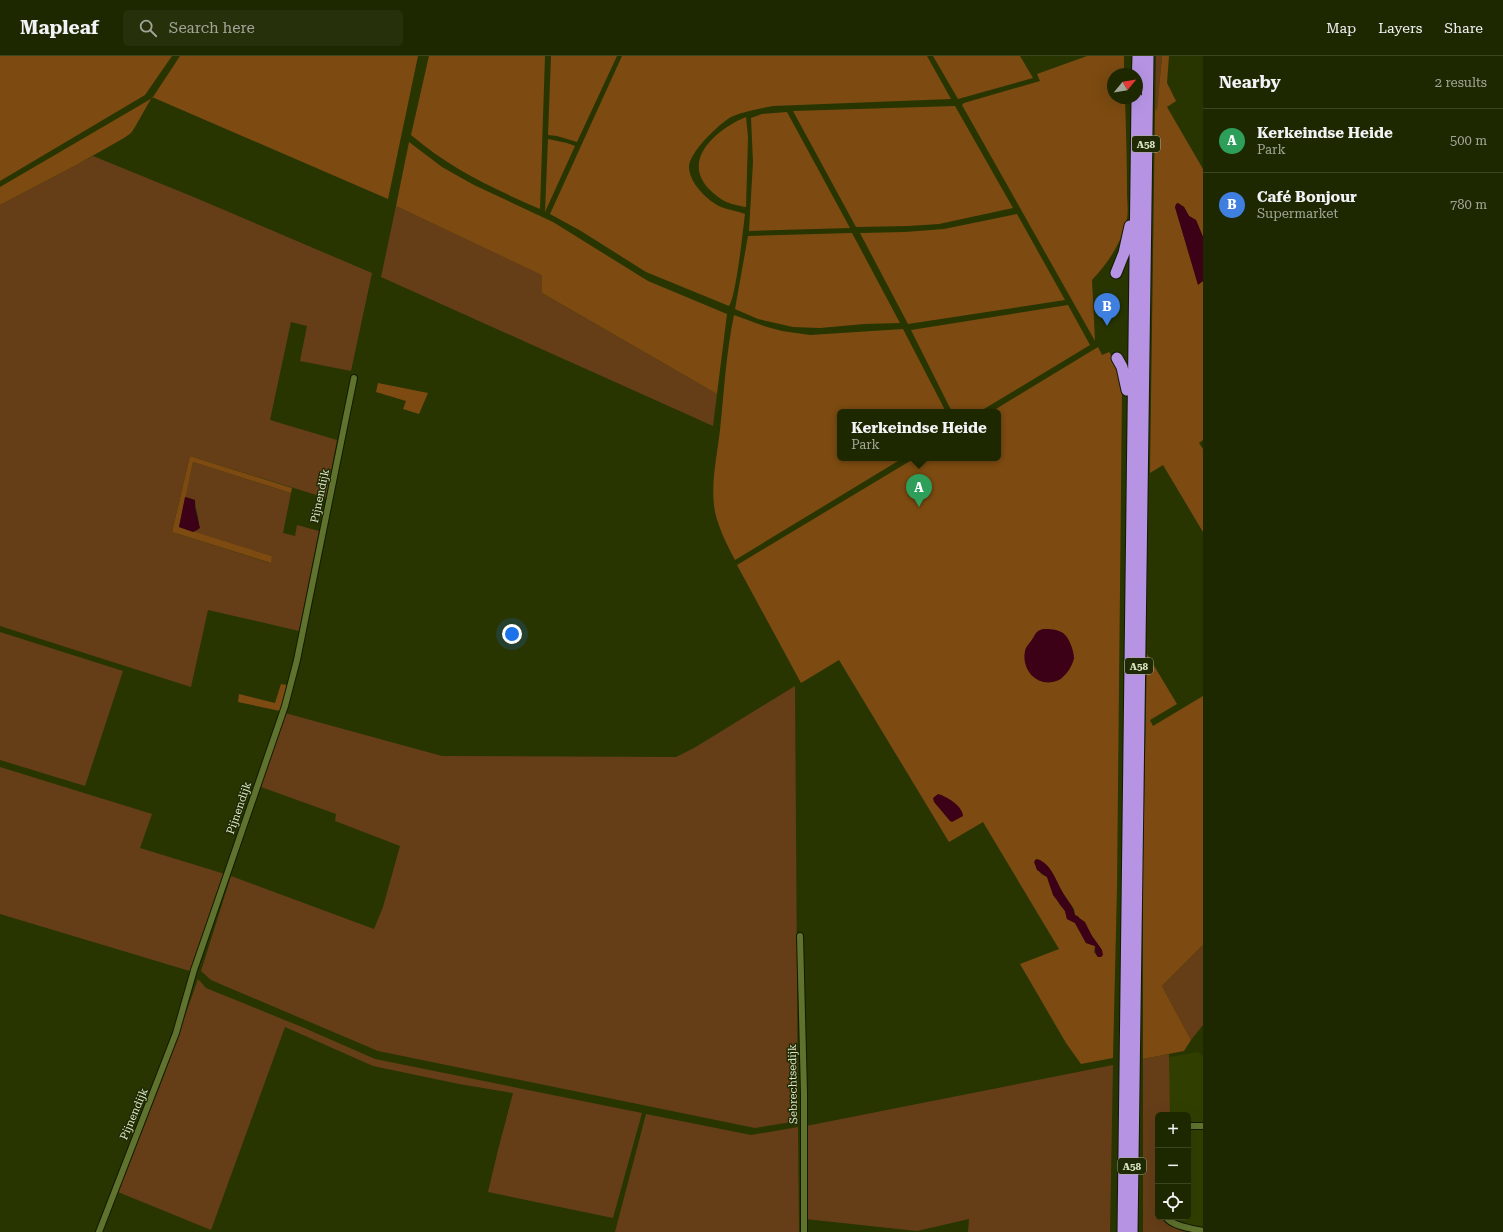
<!DOCTYPE html>
<html lang="en">
<head>
<meta charset="utf-8">
<style>
  :root { --surface:#1e2800; --page:#26300a; --text:#f1f3f6; --muted:#a1a699; --line:#3c4422; --accent:#c6a6f0 }
  body { margin:0; font-family:"Roboto Serif",serif; background:var(--page); color:var(--text) }
  .controls { position:absolute; right:12px; bottom:12px; display:grid; overflow:hidden; border-radius:6px; box-shadow:0 4px 16px #0002 }
  .controls button { width:36px; height:36px; display:grid; place-items:center; padding:0; border:0; border-bottom:1px solid var(--line); background:var(--surface); color:var(--text); font:20px sans-serif }
  .compass { position:absolute; left:1107px; top:12px; width:36px; height:36px; border-radius:50%; background:var(--surface); box-shadow:0 4px 16px #0002; rotate:60deg }
  .you { position:absolute; left:512px; top:578px; width:14px; height:14px; margin:-10px; border:3px solid #fff; border-radius:50%; background:#1a73e8; box-shadow:0 0 0 6px #1a73e833 }
  .badge { display:grid; place-items:center; width:26px; height:26px; border-radius:50%; background:var(--accent); color:#fff; font-size:13px; font-weight:700 }
  .pin { position:absolute; translate:-50% -33px; filter:drop-shadow(0 1px 2px #0008) }
  .pin::after { content:''; position:absolute; top:21px; width:14px; height:12px; background:inherit; clip-path:polygon(0 0,100% 0,50% 100%) }
  .popup { position:absolute; left:837px; top:353px; width:164px; height:52px; box-sizing:border-box; display:grid; place-content:center; border-radius:6px; background:var(--surface); filter:drop-shadow(0 1px 3px #0005); font-size:13px; white-space:nowrap; color:var(--muted) }
  .popup b { font-size:15px; color:var(--text) }
  .popup::after { content:''; position:absolute; left:50%; top:100%; margin-left:-8px; border:8px solid transparent; border-top-color:var(--surface) }
  .list { margin:0; padding:0; list-style:none }
  h2 { display:flex; justify-content:space-between; align-items:center; height:52px; margin:0; padding:0 16px; font-size:17px }
  h2 small { font-size:13px; font-weight:400; color:var(--muted) }
  .list li { display:grid; grid-template-columns:26px 1fr auto; gap:12px; align-items:center; box-sizing:border-box; height:64px; padding:0 16px; border-top:1px solid var(--line) }
  .list b { display:block; font-size:15px; white-space:nowrap }
  .list p { margin:0; font-size:13px; white-space:nowrap; color:var(--muted) }
  .list em { font-size:13px; font-style:normal; color:var(--muted) }
  .icon { flex:none; width:22px; height:22px; fill:none; stroke:currentColor; stroke-width:2; stroke-linecap:round; stroke-linejoin:round }
  .map { position:relative; flex:none; width:1203px; height:1176px; overflow:hidden }
  header { display:flex; align-items:center; gap:24px; box-sizing:border-box; height:56px; padding:0 20px; background:var(--surface); border-bottom:1px solid var(--line) }
  header strong { font-size:19px }
  nav { display:flex; gap:22px; margin-inline-start:auto; font-size:14px }
  .search { width:280px; height:36px; background:var(--page); display:flex; align-items:center; gap:10px; box-sizing:border-box; padding:0 14px; border-radius:6px; color:var(--muted); font-size:15px }
  main { display:flex }
  aside { flex:1; background:var(--surface) }
  .map>svg:first-child { display:block }
</style>
</head>
<body>
<header>
<strong>Mapleaf</strong>
<div class="search"><svg class="icon" aria-label="search" viewBox="0 0 24 24"><circle cx="10" cy="10" r="6"/><path d="M15 15l6 6"/></svg>Search here</div>
<nav><a>Map</a><a>Layers</a><a>Share</a></nav>
</header>
<main>
<div class="map">
<svg width="1203" height="1176" viewBox="0 0 1203 1176">
  <rect width="100%" height="100%" fill="#283500"/>
  <!-- built -->
  <path fill="#303f00" fill-rule="evenodd" d="M1198,996L1203,1000V1176H1155L1147,1005ZM1158,1059H1188V1161H1158Z"/>
  <!-- green -->
  <path fill="#653e17" d="M1156,0H1162L1157,53L1155,54Z
    M93,100L196,142L372,217L351,315L300,305L307,270L291,266L270,364L337,384L326,442L190,400L172,476L270,507L272,500L193,476L198,474C201,465 195,454 195,444L185,441L193,406L291,437L283,477L295,480L297,469L319,475L299,575L208,554L191,631L0,570V149Z
    M396,150L543,219L542,237L717,338L713,370L381,221Z
    M0,576L123,615L85,730L0,704Z
    M795,630L798,1065L755,1072L378,995L211,924L201,915L231,820L374,873L383,851L400,790L335,765L336,758L261,731L269,701L285,657L442,700L676,701L694,692Z
    M0,711L152,758L140,792L225,818L193,916L0,858Z
    M1203,889V969L1191,984L1162,930Z
    M198,923L206,932L302,971L375,1003L642,1057L613,1162L488,1136L498,1094L513,1037L459,1028L373,1010L285,971L211,1174L118,1136L164,1019Z
    M1169,998L1170,1059H1158V1161H1162C1168,1173 1181,1173 1193,1176H1143V1003Z
    M1113,1009L1110,1176H968L969,1163L917,1175L805,1163L806,1070Z
    M646,1058L751,1079L798,1071L799,1176H615Z"/>
  <!-- forest -->
  <path fill="#7d4b11" fill-rule="evenodd" d="M0,0H172L145,39L0,125Z
    M180,0H418L388,143L152,41L135,71L131,77L124,82L78,108L0,149V131L149,44L153,41Z
    M429,0H545L540,153C492,132 451,113 411,79Z
    M551,0H617L577,86L557,80L548,79Z
    M622,0H927L951,43L773,50C758,53 745,55 731,61C719,68 688,97 689,112C690,128 708,145 721,151C729,154 737,155 745,158C743,174 736,241 729,250L646,216L581,175L550,158Z
    M933,0H1020L1033,22L958,43Z
    M1087,0H1124V18H1113V42H1125C1126,74 1127,105 1127,136C1127,146 1129,158 1126,167C1120,189 1108,207 1092,224L1095,285L962,49L964,47L1040,25L1037,18Z
    M1162,0H1169L1167,27L1176,45L1167,51L1203,113V181L1196,164L1189,160L1184,151L1178,147L1175,151L1198,228L1203,225V384L1199,387L1203,393V476L1163,409L1150,417L1155,54L1157,53Z
    M955,50L1013,152L939,168L908,170L856,171L793,55Z
    M787,56L850,172L749,175L753,106L751,62L762,58Z
    M746,61L748,81L746,151C728,148 721,145 708,132C681,102 719,72 746,61Z
    M548,83L567,87L575,90L545,156Z
    M409,86L442,111L474,129L553,166L648,225L727,258L717,338L542,237V219L396,150Z
    M1017,158L1065,244L908,268L860,177L905,176L944,173Z
    M852,177L900,267L864,268L820,272L793,271L758,263L735,253L748,180Z
    M1068,249L1090,289L979,356H952L911,274Z
    M734,259L767,271L782,275L810,279L903,273L946,356H840V402H903L735,504C727,489 719,473 715,456C710,429 717,401 720,374C724,336 726,297 734,259Z
    M1098,291L1102,299L1109,296L1117,308L1122,332L1117,831L1113,1002L1081,1008L1066,987L1020,908L1059,893L983,766L949,786L839,604L801,627L737,509L915,402H998V356H991ZM1036,803L1040,804L1049,812L1063,837L1074,853L1075,859L1078,860L1102,894L1098,901L1094,896L1095,890L1086,887L1075,867L1067,863L1065,855L1060,849L1051,832L1047,821L1041,818Z
    M378,327L428,337L419,358L403,353L406,345L376,336Z
    M190,400L292,432L291,437L193,406L179,471L272,500L271,507L172,476Z
    M1147,598L1177,648L1150,664L1153,670L1203,640V889L1162,930L1191,984L1184,995L1143,1003V804Z
    M281,628L287,629L280,655L238,646L239,638L275,647Z"/>
  <!-- water -->
  <path fill="#3c0017" d="M1178,147L1184,151L1189,160L1196,164L1203,181V225L1198,229L1175,151L1176,148Z
    M185,441L195,444V452L200,472L193,476L179,471Z
    M1043,573C1050,573 1057,573 1063,577C1069,581 1074,595 1074,602C1073,609 1066,620 1059,624C1039,633 1021,615 1025,595C1026,590 1030,587 1033,582C1036,577 1036,575 1043,573Z
    M938,738C946,740 963,750 963,760L952,766L950,765L934,746L933,742Z
    M1036,803C1051,806 1056,825 1063,837C1068,846 1072,848 1075,859L1085,866L1092,880L1102,894L1103,899L1101,901H1098C1094,896 1096,895 1095,890L1086,887L1075,867L1067,863L1065,855L1053,839L1047,821L1037,814L1034,806Z"/>
  <g fill="none" stroke-linecap="round" stroke-linejoin="round">
    <defs>
      <path id="minor" d="M800,880L804,1038V1176
        M1188,1070H1203
        M1166,1161C1171,1170 1193,1173 1203,1175
        M99,1176L176,977L194,914L285,650L297,604L354,322"/>
      <path id="motorway" d="M1137,29L1138,0
        M1116,217L1124,197L1130,170
        M1117,302L1122,311L1127,334
        M1123,1176L1137,42
        M1132,1176L1148,0"/>
    </defs>
    <!-- minor casing -->
    <use href="#minor" stroke="#121b00" stroke-width="8"/>
    <!-- motorway casing -->
    <use href="#motorway" stroke="#121b00" stroke-width="13"/>
    <!-- minor -->
    <use href="#minor" stroke="#5f732e" stroke-width="6"/>
    <!-- motorway -->
    <use href="#motorway" stroke="#b694e3" stroke-width="11"/>
  </g>
  <g text-anchor="middle" dominant-baseline="central" stroke-width="3" stroke-linejoin="round" paint-order="stroke">
    <!-- shield labels -->
    <g fill="#202a05" stroke="#a2ae8a" stroke-width="1">
      <rect x="1132" y="80" width="28" height="16" rx="3"/>
      <rect x="1125" y="602" width="28" height="16" rx="3"/>
      <rect x="1118" y="1102" width="28" height="16" rx="3"/>
    </g>
    <g font-size="10" font-weight="bold" fill="#d9e6c3">
      <text x="1146" y="88">A58</text>
      <text x="1139" y="610">A58</text>
      <text x="1132" y="1110">A58</text>
    </g>
    <!-- street labels -->
    <g font-size="11" fill="#d9e6c3" stroke="#202a05">
      <text transform="translate(320 440) rotate(-78)">Pijnendijk</text>
      <text transform="translate(239 752) rotate(-71)">Pijnendijk</text>
      <text transform="translate(793 1028) rotate(-91)">Sebrechtsedijk</text>
      <text transform="translate(134 1058) rotate(-67)">Pijnendijk</text>
    </g>
  </g>
</svg>
<div class="controls">
<button>+</button>
<button>−</button>
<button><svg class="icon" aria-label="locate" viewBox="0 0 24 24"><circle cx="12" cy="12" r="6"/><path d="M12 2v4M12 18v4M2 12h4M18 12h4"/></svg></button>
</div>
<svg class="compass" viewBox="-18 -18 36 36"><path d="M0-13l5 13h-10z" fill="#e53935"/><path d="M0 13l5-13h-10z" fill="#a1a699"/></svg>
<div class="you"></div>
<div class="pin badge" style="left:919px;top:451px;background:#2e9e5b">A</div>
<div class="popup"><b>Kerkeindse Heide</b>Park</div>
<div class="pin badge" style="left:1107px;top:270px;background:#3f7fe0">B</div>
</div>
<aside>
<h2>Nearby<small>2 results</small></h2>
<ul class="list">
<li><span class="badge" style="background:#2e9e5b">A</span><div><b>Kerkeindse Heide</b><p>Park</p></div><em>500 m</em></li>
<li><span class="badge" style="background:#3f7fe0">B</span><div><b>Café Bonjour</b><p>Supermarket</p></div><em>780 m</em></li>
</ul>
</aside>
</main>
</body>
</html>
